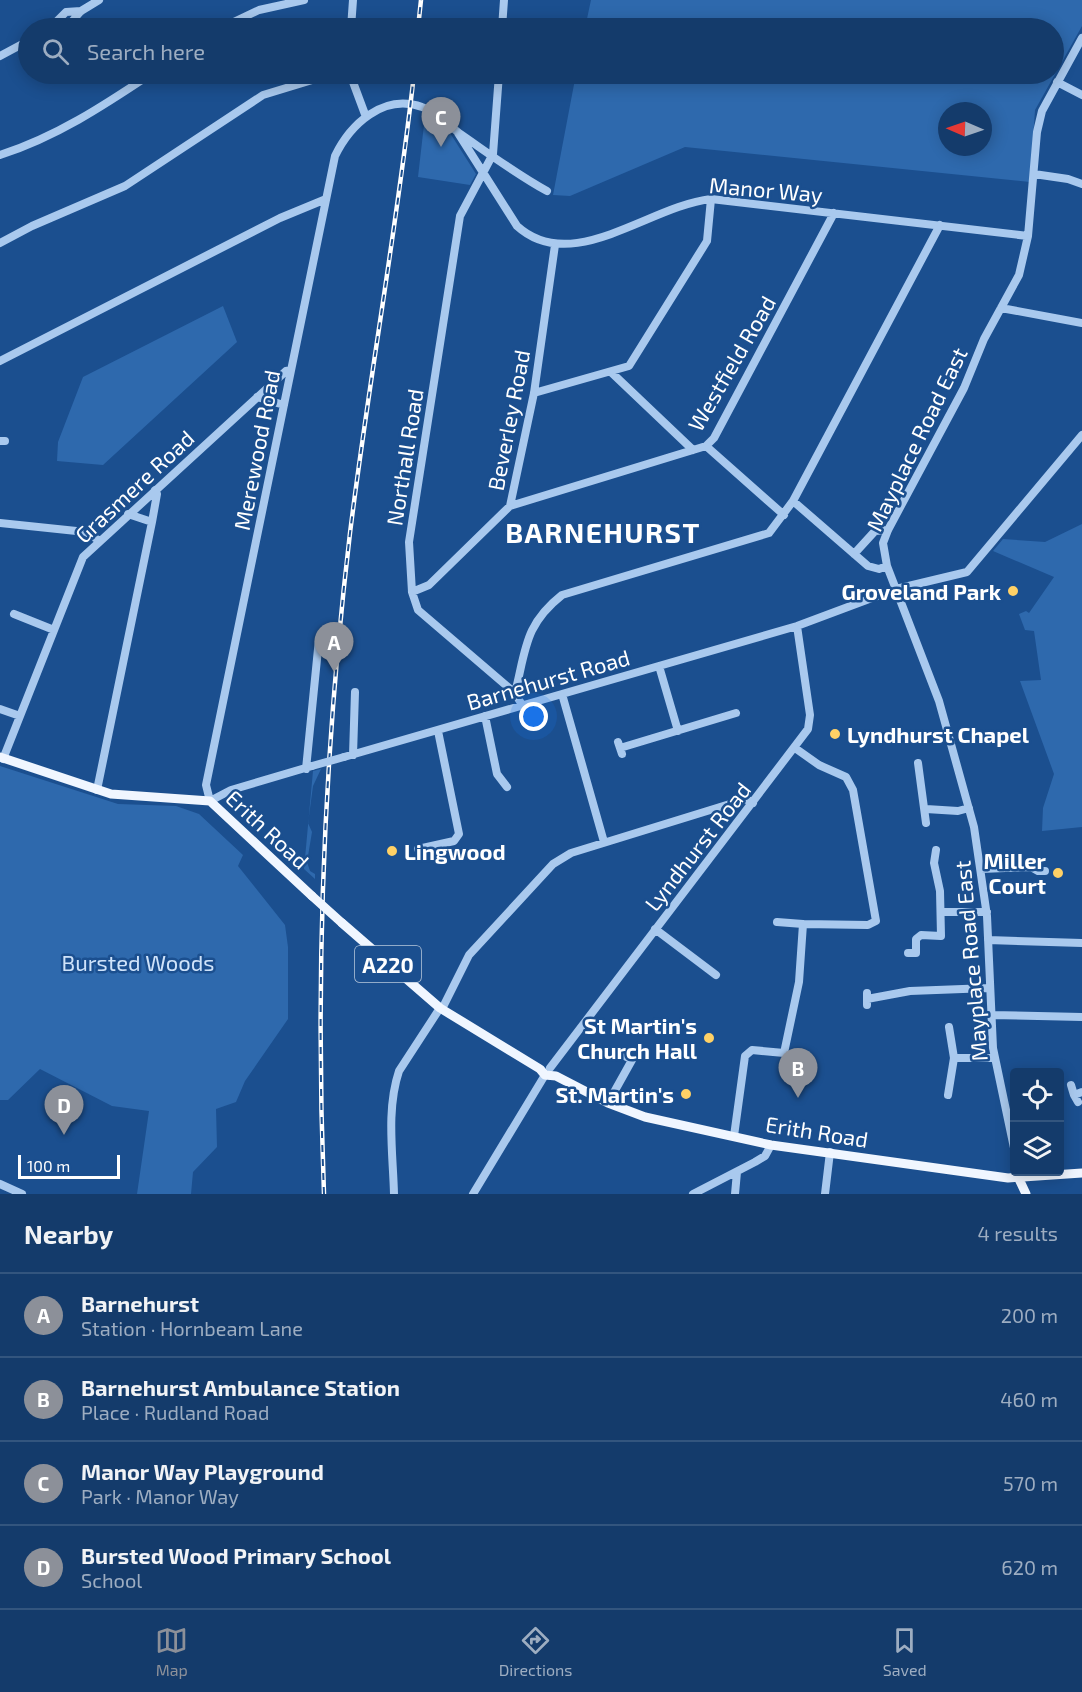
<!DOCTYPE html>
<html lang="en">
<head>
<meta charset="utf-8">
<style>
  :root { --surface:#143b6b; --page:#214673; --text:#f1f3f6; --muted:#9dadc1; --line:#33557e; --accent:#8c9099 }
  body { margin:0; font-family:"Exo 2",sans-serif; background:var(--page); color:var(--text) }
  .controls { position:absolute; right:18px; bottom:18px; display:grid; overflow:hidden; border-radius:6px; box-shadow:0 3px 15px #0003 }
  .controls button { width:54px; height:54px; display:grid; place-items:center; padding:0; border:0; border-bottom:2px solid var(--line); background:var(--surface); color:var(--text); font:30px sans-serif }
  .compass { position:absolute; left:938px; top:102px; width:54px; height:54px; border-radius:50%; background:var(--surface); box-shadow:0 3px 15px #0003; rotate:272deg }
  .scale { position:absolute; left:18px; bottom:15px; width:102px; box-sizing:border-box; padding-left:6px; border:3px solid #fff; border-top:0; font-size:16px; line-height:21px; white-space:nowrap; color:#fff; -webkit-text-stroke:4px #1b4f8f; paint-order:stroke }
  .you { position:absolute; left:534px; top:717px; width:21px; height:21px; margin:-15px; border:4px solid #fff; border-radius:50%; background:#1a73e8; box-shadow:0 0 0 9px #1a73e833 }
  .badge { display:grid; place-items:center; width:39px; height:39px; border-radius:50%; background:var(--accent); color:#fff; font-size:20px; font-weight:700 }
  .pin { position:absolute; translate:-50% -50px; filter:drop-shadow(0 2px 3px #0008) }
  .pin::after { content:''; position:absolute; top:32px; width:21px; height:18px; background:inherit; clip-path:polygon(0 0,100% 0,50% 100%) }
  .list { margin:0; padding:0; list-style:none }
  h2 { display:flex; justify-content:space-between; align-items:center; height:78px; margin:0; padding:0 24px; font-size:26px }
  h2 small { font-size:20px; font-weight:400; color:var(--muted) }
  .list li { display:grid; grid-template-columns:39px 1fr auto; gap:18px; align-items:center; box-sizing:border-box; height:84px; padding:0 24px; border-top:2px solid var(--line) }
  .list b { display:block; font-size:22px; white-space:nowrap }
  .list p { margin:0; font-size:20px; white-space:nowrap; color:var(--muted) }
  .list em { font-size:20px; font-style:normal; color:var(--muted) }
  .icon { flex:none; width:33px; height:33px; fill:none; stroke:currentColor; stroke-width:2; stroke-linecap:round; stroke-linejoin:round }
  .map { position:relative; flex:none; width:1082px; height:1194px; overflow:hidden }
  .search { position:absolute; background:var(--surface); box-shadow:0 3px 15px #0003; left:18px; right:18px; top:18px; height:66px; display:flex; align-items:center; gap:15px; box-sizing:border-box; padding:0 21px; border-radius:33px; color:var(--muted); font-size:22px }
  .sheet { height:414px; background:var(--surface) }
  nav { display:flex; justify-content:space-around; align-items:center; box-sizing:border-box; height:84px; border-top:2px solid var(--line); background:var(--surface); font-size:16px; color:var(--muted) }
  nav a { display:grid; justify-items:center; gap:3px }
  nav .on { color:var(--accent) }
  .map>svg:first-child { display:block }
</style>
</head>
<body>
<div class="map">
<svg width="1082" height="1194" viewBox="0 0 1082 1194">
  <rect width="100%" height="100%" fill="#1b4f8f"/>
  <!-- green -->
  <path fill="#2e69ad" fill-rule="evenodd" d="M591,0H1082V26L1035,110L1030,182L685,147L570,196L553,195L576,74H1054V28H585ZM947,111H983V147H947Z
    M425,116L450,133L476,174L470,185L418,177Z
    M223,306L237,342L103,465L57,461L58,442L83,377Z
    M1082,524V827L1042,831L1043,808L1054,774L1020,681L1041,680L1034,631L1025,630L1019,614L1026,611L1029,613L1054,577L993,551L1003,539L1045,542Z
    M0,766L118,804L176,806L199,814L243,855L238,866L285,925L288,947V1019L245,1081L236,1102L216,1109L217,1147L193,1172L191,1194H137L149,1111L112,1106L40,1069L8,1100H0Z
    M321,769L313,786L308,823L312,832L307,862L310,871L315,874V879L304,869L313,771Z"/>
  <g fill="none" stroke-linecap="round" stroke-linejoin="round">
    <!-- minor -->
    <path stroke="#a9c9ee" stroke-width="8" d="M55,25L68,26L81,11L99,0
      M50,28L66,12L81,11
      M221,28L259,10L304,0
      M351,28L353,0
      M502,28L504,0
      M0,56L28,41
      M350,74L366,117
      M499,74L493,154L460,216L409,542L412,592L418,610L515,693L522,705
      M1057,82L1082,95
      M458,133L517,226C572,276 649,206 711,199L1028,236
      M0,155C56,137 103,106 151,74
      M1034,174L1068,179L1082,184
      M0,243L32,226L125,186L263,95L332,74
      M1001,308L1082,323
      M0,361L280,218L326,199
      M612,373L693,450
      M534,393L629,366L707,241L711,199
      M257,397L284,405
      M0,441H5
      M706,446L784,515
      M793,501L868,566L879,569L887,566
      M510,506L706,446L714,438L834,213
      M128,514L152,522
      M0,523L86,532L98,540
      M854,554L875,531L888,530
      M412,592L429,585L510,506L534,393L555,245
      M14,614L54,630
      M659,666L678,731
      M515,693C526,650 524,625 562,595L769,533L793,501L940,225
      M562,694L604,842
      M0,709L20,716
      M485,716L497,774L507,787
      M618,742L622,754
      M620,748L736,713
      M353,755L355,692
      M344,757L797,626L896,589L967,572L1082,435
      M3,759L83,557L286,371L291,370
      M918,763L926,823
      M312,766L231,790L210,801L206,785L335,156C350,125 383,93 422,107C437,112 447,124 459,133C488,153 516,174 547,191
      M306,769L319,639
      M97,790L152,522L157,494L155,490
      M926,809L958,811L969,808
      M418,849L454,841L459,834L438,731
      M981,869L1031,867L1038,871H1045
      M942,912H987
      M777,922L803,924
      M655,929L716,975
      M988,940L1082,943
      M908,953H916V939L921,935L941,936L940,891L934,863L936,850
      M867,999L910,991L989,988
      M444,1005L469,955L553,864L571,853L746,799L753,803
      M867,1005V993
      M990,1015L1082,1017
      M949,1027L954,1058
      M550,1068L808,729L810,715L797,626
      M1071,1085L1074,1095
      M948,1095L954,1058H995
      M1078,1102L1074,1095L1082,1092
      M608,1103L632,1060L623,1055
      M734,1136L745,1056L752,1050L784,1053L799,982L803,924L868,925L876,921L853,790L846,777L819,765L795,748
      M1014,1148L993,1048L987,916L974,827L939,701L887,566L883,543L888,530L964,388L984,339L1019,275L1028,236L1037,132L1042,111L1082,38
      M0,1184L22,1194
      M394,1194C393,1154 386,1110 399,1071L440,1008
      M473,1194L545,1075
      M693,1194L755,1162L765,1156L771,1145
      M735,1194L737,1172
      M825,1194L830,1152"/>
    <!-- major -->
    <path stroke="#f0f6ff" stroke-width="9" d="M0,757L111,794L210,801L312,896
      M342,923L440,1008L540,1069L545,1075L556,1076L608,1103L645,1117L771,1145L1008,1178L1082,1173
      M1019,1179L1026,1194"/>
    <defs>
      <path id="rail" d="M418,28L421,0
        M324,1194C315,973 324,753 350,533C369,380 397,227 414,74"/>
    </defs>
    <!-- rail casing -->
    <use href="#rail" stroke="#fff" stroke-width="4.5"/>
    <!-- rail -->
    <use href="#rail" stroke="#1b4f8f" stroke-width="2" stroke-dasharray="7" stroke-linecap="butt"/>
    <!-- minor-bridge -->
    <path stroke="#a9c9ee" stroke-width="8" d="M312,766L344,757"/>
    <!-- major-bridge -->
    <path stroke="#f0f6ff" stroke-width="9" d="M312,896L342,923"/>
  </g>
  <!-- markers -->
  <g fill="#ffd166" stroke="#1b4f8f" stroke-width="2">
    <circle cx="1013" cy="591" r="6"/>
    <circle cx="835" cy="734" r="6"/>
    <circle cx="392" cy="851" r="6"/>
    <circle cx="1058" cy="873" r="6"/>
    <circle cx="709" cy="1038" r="6"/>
    <circle cx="686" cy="1094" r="6"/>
  </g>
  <g text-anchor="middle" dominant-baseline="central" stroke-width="5" stroke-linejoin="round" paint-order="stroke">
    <!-- shield labels -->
    <rect fill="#1b4f8f" stroke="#bbcadd" stroke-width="1.5" x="355" y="946" width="66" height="36" rx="4.5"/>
    <g font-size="21" font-weight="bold" fill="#fff">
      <text x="388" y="964">A220</text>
    </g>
    <!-- street labels -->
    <g font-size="22" fill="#fff" stroke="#1b4f8f">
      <text transform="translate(766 189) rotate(5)">Manor Way</text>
      <text transform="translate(731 363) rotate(-60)">Westfield Road</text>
      <text transform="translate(508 420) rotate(-79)">Beverley Road</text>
      <text transform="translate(916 439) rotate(-64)">Mayplace Road East</text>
      <text transform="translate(256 450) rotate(-79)">Merewood Road</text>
      <text transform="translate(404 457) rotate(-81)">Northall Road</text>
      <text transform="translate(134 486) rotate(-43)">Grasmere Road</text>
      <text transform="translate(548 679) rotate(-16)">Barnehurst Road</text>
      <text transform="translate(268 829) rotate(43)">Erith Road</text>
      <text transform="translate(697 846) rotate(-52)">Lyndhurst Road</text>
      <text transform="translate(970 961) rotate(-95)">Mayplace Road East</text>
      <text transform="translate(817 1131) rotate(9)">Erith Road</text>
    </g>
    <!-- poi labels -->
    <g font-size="22" font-weight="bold" fill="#fff" stroke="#1b4f8f" text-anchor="end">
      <text x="1001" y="591">Groveland Park</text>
      <text x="847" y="734" text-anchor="start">Lyndhurst Chapel</text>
      <text x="404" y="851" text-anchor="start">Lingwood</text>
      <text x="1046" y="860">Miller<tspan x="1046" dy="25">Court</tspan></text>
      <text x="697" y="1025">St Martin's<tspan x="697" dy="25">Church Hall</tspan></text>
      <text x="674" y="1094">St. Martin's</text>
    </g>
    <!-- park labels -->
    <g font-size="22" fill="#cfe3fa" stroke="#1b4f8f">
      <text x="138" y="962">Bursted Woods</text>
    </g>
    <!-- district labels -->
    <g font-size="28" font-weight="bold" letter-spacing="1.5" fill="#fff" stroke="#1b4f8f">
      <text x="603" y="532">BARNEHURST</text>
    </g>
  </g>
</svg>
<div class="controls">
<button><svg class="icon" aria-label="locate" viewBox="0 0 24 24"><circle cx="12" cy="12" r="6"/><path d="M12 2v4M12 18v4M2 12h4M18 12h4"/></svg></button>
<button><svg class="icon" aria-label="layers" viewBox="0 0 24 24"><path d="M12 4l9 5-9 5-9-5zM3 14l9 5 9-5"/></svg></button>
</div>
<svg class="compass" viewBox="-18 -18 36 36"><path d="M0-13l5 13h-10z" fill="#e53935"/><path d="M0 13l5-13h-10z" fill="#9dadc1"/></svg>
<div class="scale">100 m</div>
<div class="you"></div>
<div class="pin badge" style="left:334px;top:672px">A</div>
<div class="pin badge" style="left:798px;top:1098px">B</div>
<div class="pin badge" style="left:441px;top:147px">C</div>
<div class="pin badge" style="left:64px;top:1135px">D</div>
<div class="search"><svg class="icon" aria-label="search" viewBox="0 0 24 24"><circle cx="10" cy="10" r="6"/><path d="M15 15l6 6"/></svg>Search here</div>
</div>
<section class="sheet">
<h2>Nearby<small>4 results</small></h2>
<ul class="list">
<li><span class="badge">A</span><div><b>Barnehurst</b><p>Station · Hornbeam Lane</p></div><em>200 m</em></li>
<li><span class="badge">B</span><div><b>Barnehurst Ambulance Station</b><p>Place · Rudland Road</p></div><em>460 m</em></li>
<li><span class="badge">C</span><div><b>Manor Way Playground</b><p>Park · Manor Way</p></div><em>570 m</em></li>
<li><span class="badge">D</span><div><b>Bursted Wood Primary School</b><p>School</p></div><em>620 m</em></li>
</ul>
</section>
<nav>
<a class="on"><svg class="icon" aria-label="map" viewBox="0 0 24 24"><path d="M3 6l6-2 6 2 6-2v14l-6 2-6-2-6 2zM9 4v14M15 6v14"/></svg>Map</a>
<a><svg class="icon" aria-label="directions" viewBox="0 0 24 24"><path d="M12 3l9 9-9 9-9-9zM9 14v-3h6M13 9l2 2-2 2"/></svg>Directions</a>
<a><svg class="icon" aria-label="saved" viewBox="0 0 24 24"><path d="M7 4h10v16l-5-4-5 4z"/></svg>Saved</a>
</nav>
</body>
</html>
